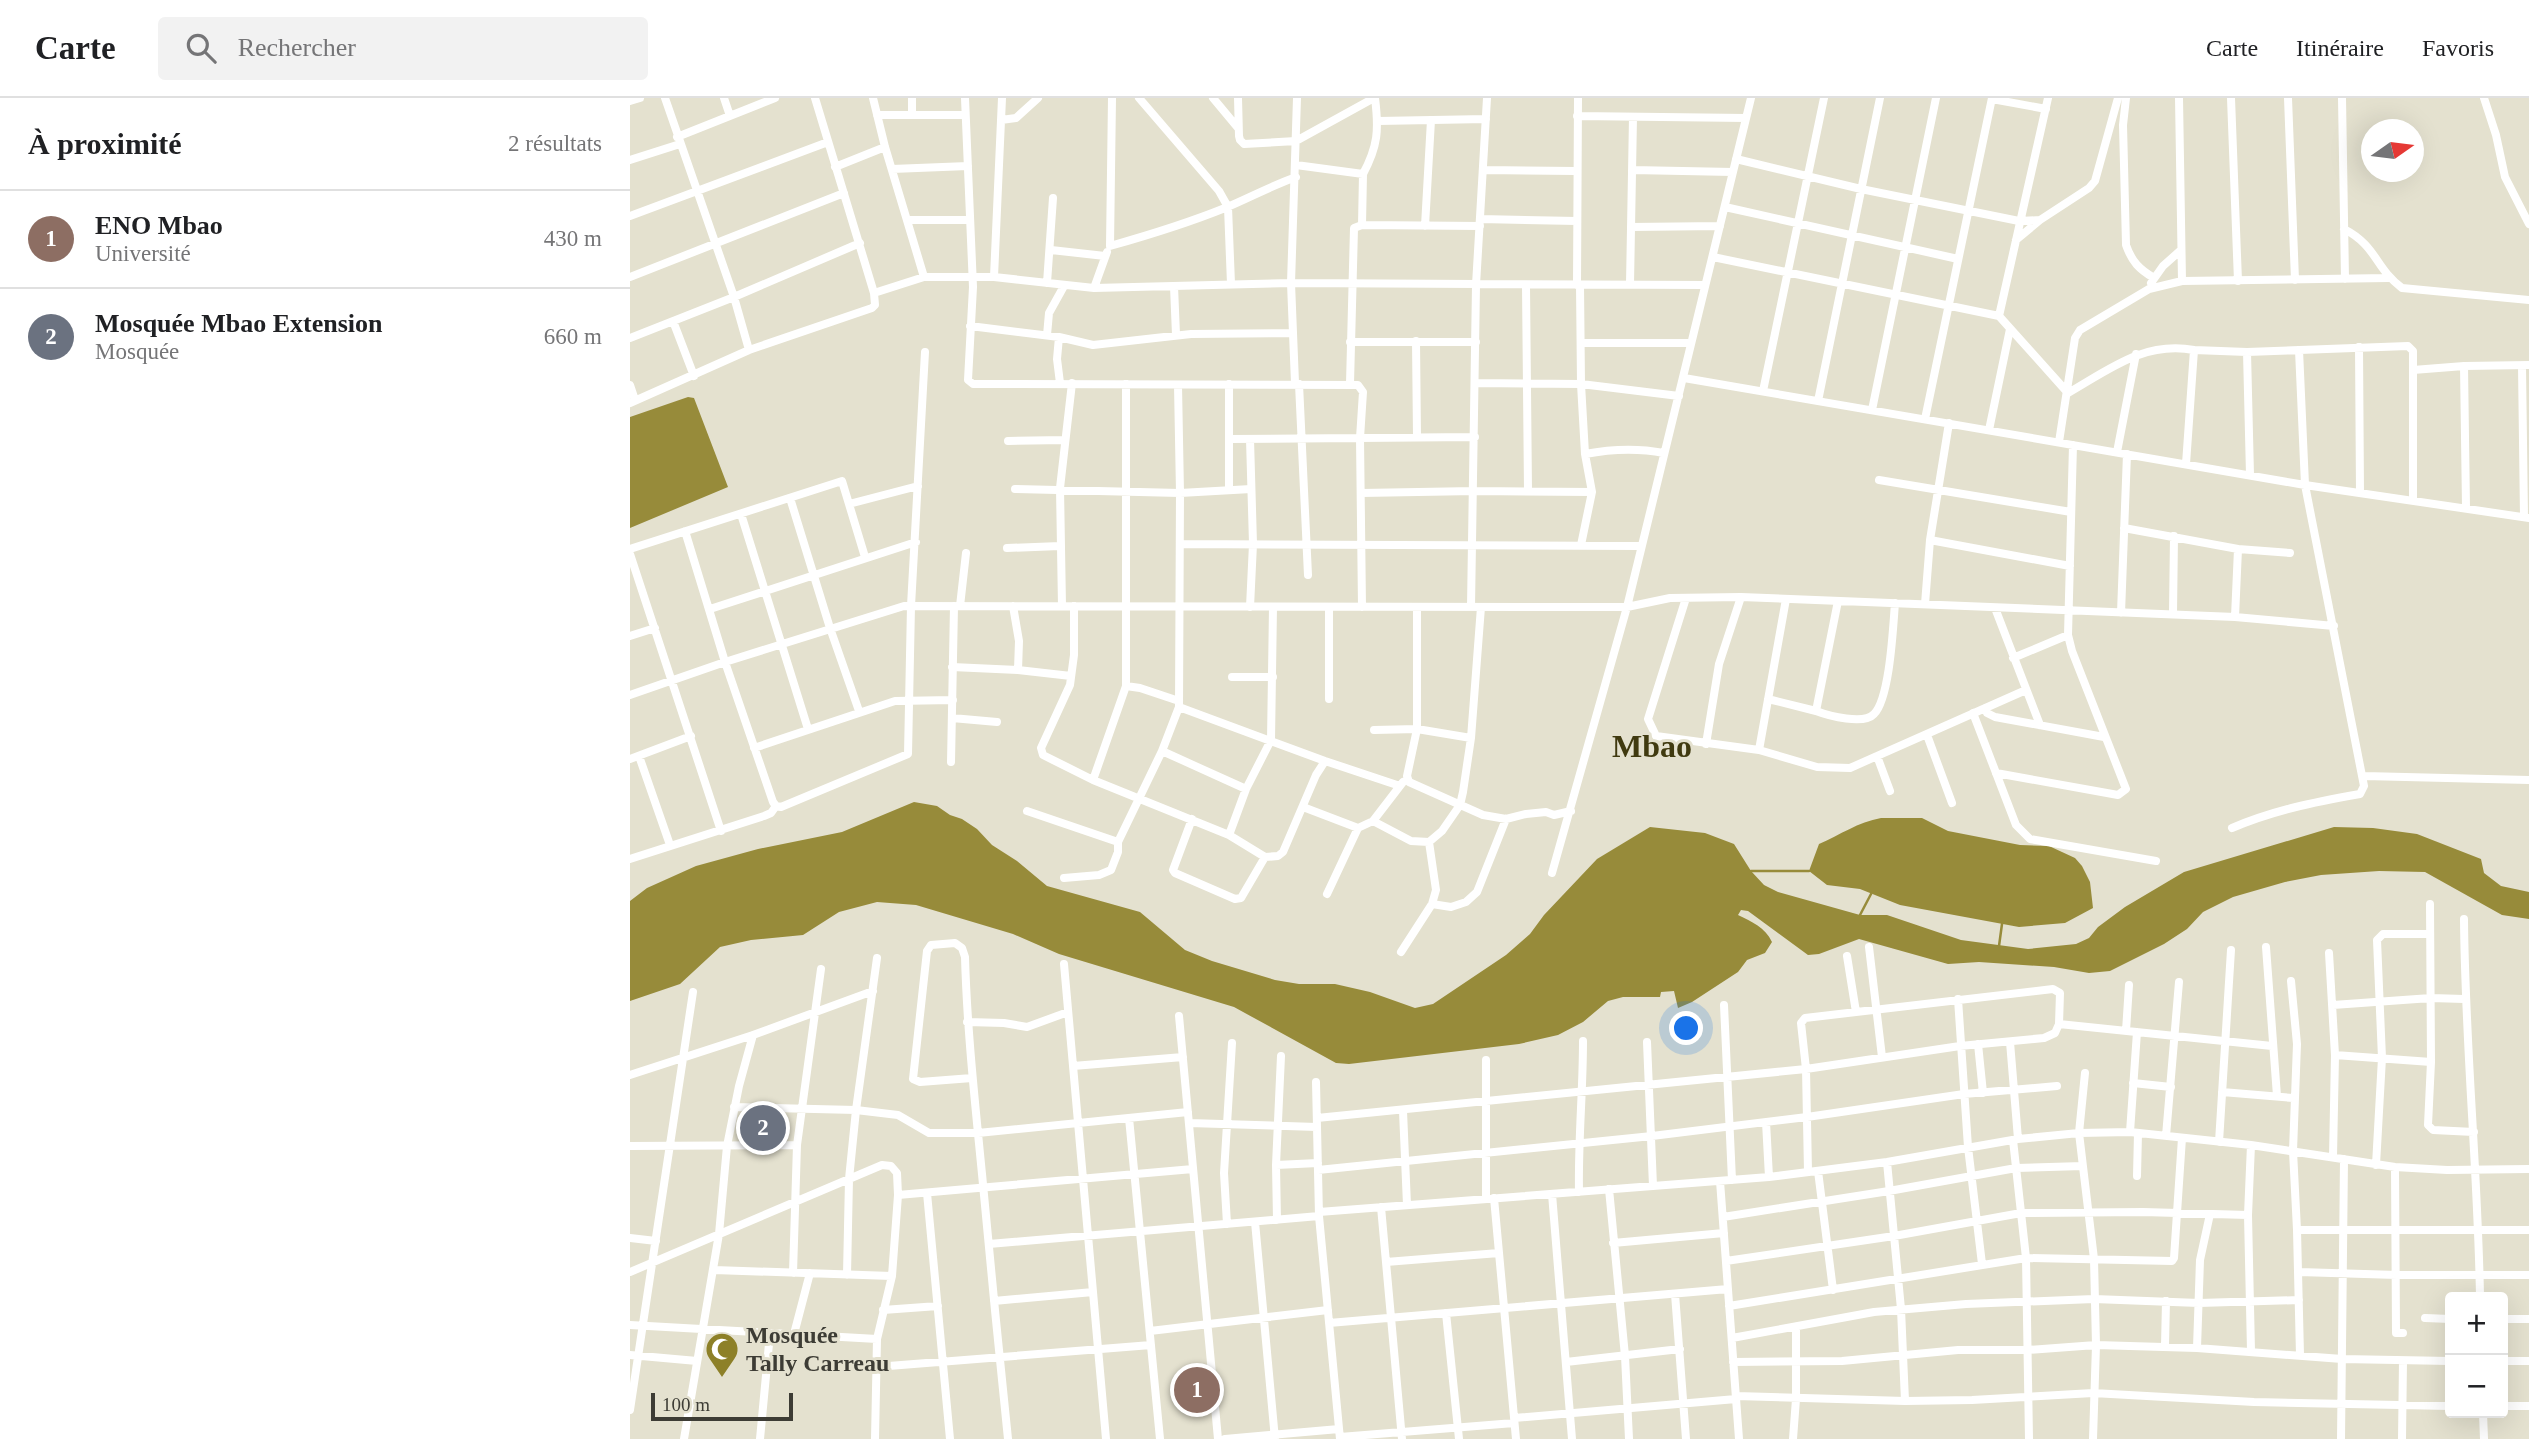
<!DOCTYPE html>
<html lang="fr">
<head>
<meta charset="utf-8">
<style>
  :root { --surface:#fff; --page:#f2f2f2; --text:#202124; --muted:#757577; --line:#e0e0e0; --accent:#8d8028 }
  body { margin:0; font-family:"Times New Roman",serif; background:var(--page); color:var(--text) }
  .controls { position:absolute; right:21px; bottom:21px; display:grid; overflow:hidden; border-radius:7px; box-shadow:0 7px 28px #0002 }
  .controls button { width:63px; height:63px; display:grid; place-items:center; padding:0; border:0; border-bottom:2px solid var(--line); background:var(--surface); color:var(--text); font:35px sans-serif }
  .compass { position:absolute; left:1731px; top:21px; width:63px; height:63px; border-radius:50%; background:var(--surface); box-shadow:0 7px 28px #0002; rotate:76deg }
  .scale { position:absolute; left:21px; bottom:18px; width:142px; box-sizing:border-box; padding-left:7px; border:4px solid #3d3c35; border-top:0; font-size:19px; line-height:24px; white-space:nowrap; color:#3d3c35; -webkit-text-stroke:5px #e4e1cf; paint-order:stroke }
  .you { position:absolute; left:1057px; top:931px; width:24px; height:24px; margin:-18px; border:5px solid #fff; border-radius:50%; background:#1a73e8; box-shadow:0 0 0 10px #1a73e833 }
  .badge { display:grid; place-items:center; width:46px; height:46px; border-radius:50%; background:var(--accent); color:#fff; font-size:23px; font-weight:700 }
  .pin { position:absolute; translate:-50% -50%; border:4px solid #fff; box-shadow:0 2px 7px #0006 }
  .list { margin:0; padding:0; list-style:none }
  h2 { display:flex; justify-content:space-between; align-items:center; height:91px; margin:0; padding:0 28px; font-size:30px }
  h2 small { font-size:23px; font-weight:400; color:var(--muted) }
  .list li { display:grid; grid-template-columns:46px 1fr auto; gap:21px; align-items:center; box-sizing:border-box; height:98px; padding:0 28px; border-top:2px solid var(--line) }
  .list b { display:block; font-size:26px; white-space:nowrap }
  .list p { margin:0; font-size:23px; white-space:nowrap; color:var(--muted) }
  .list em { font-size:23px; font-style:normal; color:var(--muted) }
  .icon { flex:none; width:38px; height:38px; fill:none; stroke:currentColor; stroke-width:2; stroke-linecap:round; stroke-linejoin:round }
  .map { position:relative; flex:none; width:1899px; height:1341px; overflow:hidden }
  header { display:flex; align-items:center; gap:42px; box-sizing:border-box; height:98px; padding:0 35px; background:var(--surface); border-bottom:2px solid var(--line) }
  header strong { font-size:33px }
  nav { display:flex; gap:38px; margin-inline-start:auto; font-size:24px }
  .search { width:490px; height:63px; background:var(--page); display:flex; align-items:center; gap:18px; box-sizing:border-box; padding:0 24px; border-radius:7px; color:var(--muted); font-size:26px }
  main { display:flex }
  aside { flex:1; background:var(--surface) }
  .map>svg:first-child { display:block }
</style>
</head>
<body>
<header>
<strong>Carte</strong>
<div class="search"><svg class="icon" aria-label="search" viewBox="0 0 24 24"><circle cx="10" cy="10" r="6"/><path d="M15 15l6 6"/></svg>Rechercher</div>
<nav><a>Carte</a><a>Itinéraire</a><a>Favoris</a></nav>
</header>
<main>
<aside>
<h2>À proximité<small>2 résultats</small></h2>
<ul class="list">
<li><span class="badge" style="background:#8d6e63">1</span><div><b>ENO Mbao</b><p>Université</p></div><em>430 m</em></li>
<li><span class="badge" style="background:#6b7280">2</span><div><b>Mosquée Mbao Extension</b><p>Mosquée</p></div><em>660 m</em></li>
</ul>
</aside>
<div class="map">
<svg width="1899" height="1341" viewBox="0 0 1899 1341">
  <rect width="100%" height="100%" fill="#e4e1cf"/>
  <!-- water -->
  <path fill="#978b3a" d="M58,299L64,300L98,389L0,430V319Z
    M284,704L307,708L320,717L332,721L347,731L362,747L387,763L417,788L510,814L555,852L582,863L645,882L669,886H705L740,894L785,910L803,906L876,857L900,836L914,817L967,761L1020,729L1075,735L1104,746L1121,773L1134,787L1148,794L1230,817H1257L1331,842L1398,851L1446,846L1459,840L1468,829L1495,809L1554,774L1704,729L1743,730L1787,736L1851,761L1854,775L1871,788L1899,794V821L1872,817L1795,774L1749,773L1691,777L1655,784L1603,799L1573,814L1557,831L1534,846L1480,873L1459,875L1424,869L1349,864L1318,866L1229,841L1189,856L1178,857L1118,813L1111,812L1108,817C1122,824 1135,829 1142,844L1135,855L1117,862L1108,874L1062,904L1048,910L1044,893L1031,894L1030,899H993L978,903L953,924L928,937L889,946L719,966L706,965L604,909L429,856L383,836L286,807L247,804L209,814L173,837L121,842L90,849L50,886L0,903V803L17,790L66,768L128,751L212,734Z
    M1251,720H1292L1318,733L1390,747L1419,748L1445,760L1452,768L1460,784L1463,810L1435,825L1389,829L1270,807L1230,791L1197,787L1179,773L1189,746C1210,737 1228,724 1251,720Z"/>
  <g fill="none" stroke-linecap="round" stroke-linejoin="round">
    <!-- stream -->
    <path stroke="#978b3a" stroke-width="2.5" d="M1121,773H1179
      M1230,817L1241,796
      M1369,848L1372,826"/>
    <!-- minor -->
    <path stroke="#fff" stroke-width="8" d="M35,0L104,199L119,252
      M94,0L100,18
      M243,0L255,49L294,179
      M335,0L343,189L338,282L343,286L728,287L733,294L730,340L732,509
      M482,0L480,148C519,137 558,125 595,110C619,100 641,88 666,79
      M509,0L589,93L598,109L601,186
      M583,0L608,30
      M608,0L609,38L610,42L614,46L666,43L744,0
      M1418,0L1369,218L1438,295
      M1496,0L1493,27L1496,147C1502,164 1509,171 1524,180
      M1549,0L1552,183
      M1601,0L1608,183
      M1658,0L1665,182
      M1712,0L1715,181
      M1854,0L1866,37L1875,79L1899,126
      M1362,1L1416,11
      M0,3L10,0
      M247,17H335
      M282,17V0
      M947,18L1116,20
      M371,22L386,20L408,0
      M748,23L856,21
      M47,39L145,0
      M1106,61L1231,91L1389,123L1410,122L1459,90L1465,83L1488,0
      M0,62L50,46
      M666,67L733,76C748,48 749,32 745,0
      M205,69L255,49
      M262,71L338,68
      M853,72L946,73
      M1002,72L1103,74
      M1095,109L1328,161
      M0,118L198,44
      M850,121L947,123
      M277,122H340
      M732,127L733,76
      M795,128L801,22
      M1001,129L1090,128
      M1714,131C1747,148 1745,170 1772,190L1899,202
      M1386,142L1410,122
      M421,152L475,158
      M1083,159L1369,218
      M0,179L214,95
      M364,179L372,0
      M417,185L423,100
      M1521,185L1533,168L1551,152
      M1000,186L1003,19
      M947,187L948,0
      M950,187L951,286L955,356L962,394L951,447
      M544,188L546,237
      M896,188L898,393
      M464,190L477,154
      M244,195L294,179H364L464,190L661,185L1074,187
      M43,223L64,278
      M340,228L429,239L463,247L561,236L662,235
      M417,237L419,215L434,188
      M429,239L427,261L430,285
      M0,240L104,199L230,145
      M786,243L787,339
      M720,244H846
      M951,245H1061
      M1729,249L1730,395
      M1564,252L1617,254L1778,248L1783,253V402
      M1617,254L1620,377
      M1834,268L1836,410
      M1892,268L1894,419
      M1783,272L1834,268L1899,267
      M1054,280L1675,387L1899,420
      M665,285L661,185L667,0
      M846,285L951,286L1049,298
      M669,286L678,477
      M720,286L724,130L732,127L850,128
      M0,287L5,302
      M1133,293L1194,0
      M1438,295C1480,271 1514,243 1564,252L1556,366
      M1188,303L1250,0
      M0,305L119,252L242,210L245,207L244,195L185,0
      M1242,312L1306,0
      M1295,321L1362,0
      M1359,332L1380,231
      M600,341L845,339
      M620,341L623,446L620,509
      M378,343L435,342
      M1429,344L1445,240L1450,232L1519,191L1552,183L1758,180
      M1487,354L1506,256
      M955,356C981,351 1008,350 1034,355
      M1249,382L1441,414
      M385,391L550,395L621,391
      M599,392V286
      M731,395L845,393L962,394
      M160,400L200,530L229,613
      M219,406L288,388
      M111,416L178,631
      M1494,430L1608,451
      M55,433L95,564L143,704L146,708
      M1300,442L1440,468
      M550,446L1010,448
      M377,450L430,448
      M0,451L212,383L235,459
      M0,456L91,733
      M1056,500L1018,621L1026,638L1129,652L1187,669L1220,670L1396,592
      M1208,503L1186,613C1199,618 1234,627 1244,616C1260,600 1263,529 1265,505
      M1295,506L1300,442L1319,325
      M330,508L336,455
      M383,508L389,543L388,572
      M432,508L430,390L442,285
      M444,508V557L440,587L411,650L413,657L463,682L599,737L635,759L648,758L653,754L686,677L695,663
      M787,509V631L777,678L779,684L853,717L876,721L896,716L916,714L924,717L941,713
      M841,509L846,187L857,0
      M1365,510L1410,627
      M80,511L286,444
      M1491,515L1497,356
      M1543,515L1544,438
      M1605,519L1704,528
      M0,538L25,530
      M1383,560L1438,537
      M322,569L388,572L441,578
      M602,579H643
      M496,588L510,590L549,603
      M0,597L95,564L274,508L982,509H997L1040,500L1111,499L1605,519L1608,451L1660,455
      M699,601V509
      M1138,601L1186,613
      M549,609L695,663L770,688
      M1355,610L1357,615L1365,619L1474,639
      M1343,615L1386,727L1400,741L1526,763
      M322,620L367,624
      M744,632L787,631L841,640
      M1297,637L1322,705
      M1076,646L1089,566L1111,499
      M124,650L265,603L323,602
      M1129,652L1156,501
      M532,653L616,691
      M9,658L40,747
      M1247,658L1260,693
      M0,661L61,638
      M321,664L324,508
      M1366,675L1488,697L1496,691L1442,553L1438,537L1443,347
      M1734,678L1899,682
      M463,682L496,588V286
      M673,709L728,730L743,723L773,684
      M397,713L488,744
      M562,721L543,772L545,775L605,801L611,800L635,759
      M743,723L781,743L799,744L812,733L830,707L833,694L841,640L851,509
      M1602,730C1644,712 1685,704 1730,696L1734,688L1675,387L1669,252
      M599,737L616,691L641,642L643,509
      M0,761L134,718L141,715L146,708L151,709L278,656L281,508L295,254
      M922,775L997,509L1121,0
      M434,780L469,777L481,772L488,754V744L532,653L549,609L550,395L548,287
      M697,796L728,730
      M802,806L821,809L836,804L847,794L876,721
      M1800,806L1801,964L1798,1027L1803,1032L1844,1034
      M1834,821C1835,947 1848,1073 1850,1199
      M1239,849L1252,959
      M1636,849L1647,998
      M771,854L802,806L806,792L799,744
      M1699,855L1705,957L1703,1059
      M1217,858L1226,914
      M434,866L476,1341
      M1661,883L1667,946L1663,1053L1667,1132L1670,1257
      M1328,901L1338,1049L1352,1166
      M1094,907L1102,1082
      M1703,907L1801,900L1834,901
      M549,918L588,1341
      M337,924L374,925L397,929L438,914
      M1496,933L1499,887
      M1017,944L1023,1088
      M1380,944L1388,1041
      M1348,946L1353,995
      M1705,957L1801,964
      M856,962V1101
      M443,968L553,959
      M1455,975L1449,1035L1464,1161L1466,1247L1463,1341
      M0,977L123,937L243,893
      M342,980L290,984L283,981L297,853L301,847L325,845L332,850L335,859C337,931 345,1004 352,1076C360,1164 369,1253 378,1341
      M686,984L689,1118L710,1341
      M1503,985L1541,989
      M1592,994L1663,1000
      M104,1009L226,1012L268,1017L299,1035H348L558,1014
      M773,1013L777,1107
      M499,1020L530,1341
      M687,1020L1176,971L1330,948L1414,940L1425,935L1429,926L1642,948
      M1136,1024L1139,1079
      M559,1025L687,1029
      M1500,1034L1507,934
      M1536,1038L1549,884
      M1383,1042L1396,1160L1399,1341
      M1589,1044L1601,852
      M1621,1047L1618,1117L1621,1253
      M0,1048L167,1047
      M1257,1064L1271,1211L1275,1303
      M646,1067L688,1065
      M1746,1067L1752,960L1747,842L1753,836H1799
      M1765,1069L1766,1235H1773
      M688,1072L1022,1038L1177,1019L1334,996L1427,988
      M1188,1073L1203,1192
      M1178,1074L1176,971L1171,925L1175,920L1423,891L1430,895L1429,926
      M1507,1078L1508,1035
      M1090,1083L1109,1341
      M979,1091L995,1258L999,1341
      M949,1094C948,1043 953,994 953,943
      M297,1095L320,1341
      M922,1096L942,1341
      M268,1097L563,1071
      M864,1100L886,1341
      M751,1109L772,1341
      M689,1114L1139,1079L1257,1064L1388,1041L1449,1035L1500,1034L1621,1047L1765,1069L1817,1072L1899,1071
      M1093,1119L1259,1093L1386,1070L1453,1068
      M647,1122L646,1067L651,958
      M625,1124L645,1341
      M597,1126L594,1075L602,945
      M1667,1132H1899
      M0,1140L26,1143
      M983,1145L1094,1135
      M359,1146L689,1118
      M1096,1163L1264,1138L1391,1115L1513,1114L1618,1117
      M756,1164L869,1155
      M84,1172L262,1178
      M0,1174L252,1067L261,1068L267,1075L268,1097L262,1178L247,1241L245,1341
      M1669,1174L1767,1177H1899
      M163,1175L167,1047L191,871
      M217,1177L219,1081L226,1012L247,860
      M1045,1196L1056,1341
      M364,1203L463,1194
      M1099,1208L1396,1160L1542,1163L1544,1160L1552,1040
      M253,1212L308,1208
      M816,1215L829,1341
      M1795,1220L1820,1221
      M1873,1221H1899
      M699,1225L1098,1191
      M0,1227L247,1241
      M520,1233L698,1212
      M164,1236L180,1175
      M1102,1240L1244,1214L1336,1206L1464,1201L1569,1205L1669,1202
      M1535,1248L1536,1203
      M1567,1250L1570,1162L1580,1116
      M0,1257L67,1263
      M1873,1263H1899
      M936,1264L1050,1251
      M1103,1264L1212,1263L1328,1252H1397L1466,1247L1567,1250L1712,1261L1820,1263
      M246,1269L521,1247
      M1106,1298L1275,1303L1342,1302L1463,1295L1624,1304L1820,1308
      M1873,1308H1899
      M0,1312L63,894
      M1853,1315L1854,1341
      M884,1320L1106,1301
      M710,1339L884,1325
      M54,1341L89,1136L97,1048L109,988L123,937
      M130,1341L140,1235
      M595,1341L709,1331
      M1163,1341L1166,1301V1230
      M1711,1341L1714,1061
      M1772,1341L1773,1263"/>
  </g>
  <!-- icons -->
  <defs>
    <symbol id="mosque-pin" viewBox="-11 -11 22 30"><path d="M0 17L-7.5 6A9.5 9.5 0 1 1 7.5 6Z" fill="#8d8028" stroke="#e4e1cf"/><path d="M3.5-4.9A6 6 0 1 0 3.5 4.9A5 5 0 1 1 3.5-4.9Z" fill="#fff"/></symbol>
  </defs>
  <g fill-rule="evenodd">
    <use href="#mosque-pin" x="73" y="1232" width="38" height="52"/>
  </g>
  <g text-anchor="middle" dominant-baseline="central" stroke-width="6" stroke-linejoin="round" paint-order="stroke">
    <!-- poi labels -->
    <g font-size="24" font-weight="bold" fill="#3d3c35" stroke="#e4e1cf" text-anchor="start">
      <text x="116" y="1237">Mosquée<tspan x="116" dy="28">Tally Carreau</tspan></text>
    </g>
    <!-- district labels -->
    <g font-size="32" font-weight="bold" fill="#403a10" stroke="#e4e1cf">
      <text x="1022" y="648">Mbao</text>
    </g>
  </g>
</svg>
<div class="controls">
<button>+</button>
<button>−</button>
</div>
<svg class="compass" viewBox="-18 -18 36 36"><path d="M0-13l5 13h-10z" fill="#e53935"/><path d="M0 13l5-13h-10z" fill="#757577"/></svg>
<div class="scale">100 m</div>
<div class="you"></div>
<div class="pin badge" style="left:567px;top:1292px;background:#8d6e63">1</div>
<div class="pin badge" style="left:133px;top:1030px;background:#6b7280">2</div>
</div>
</main>
</body>
</html>
